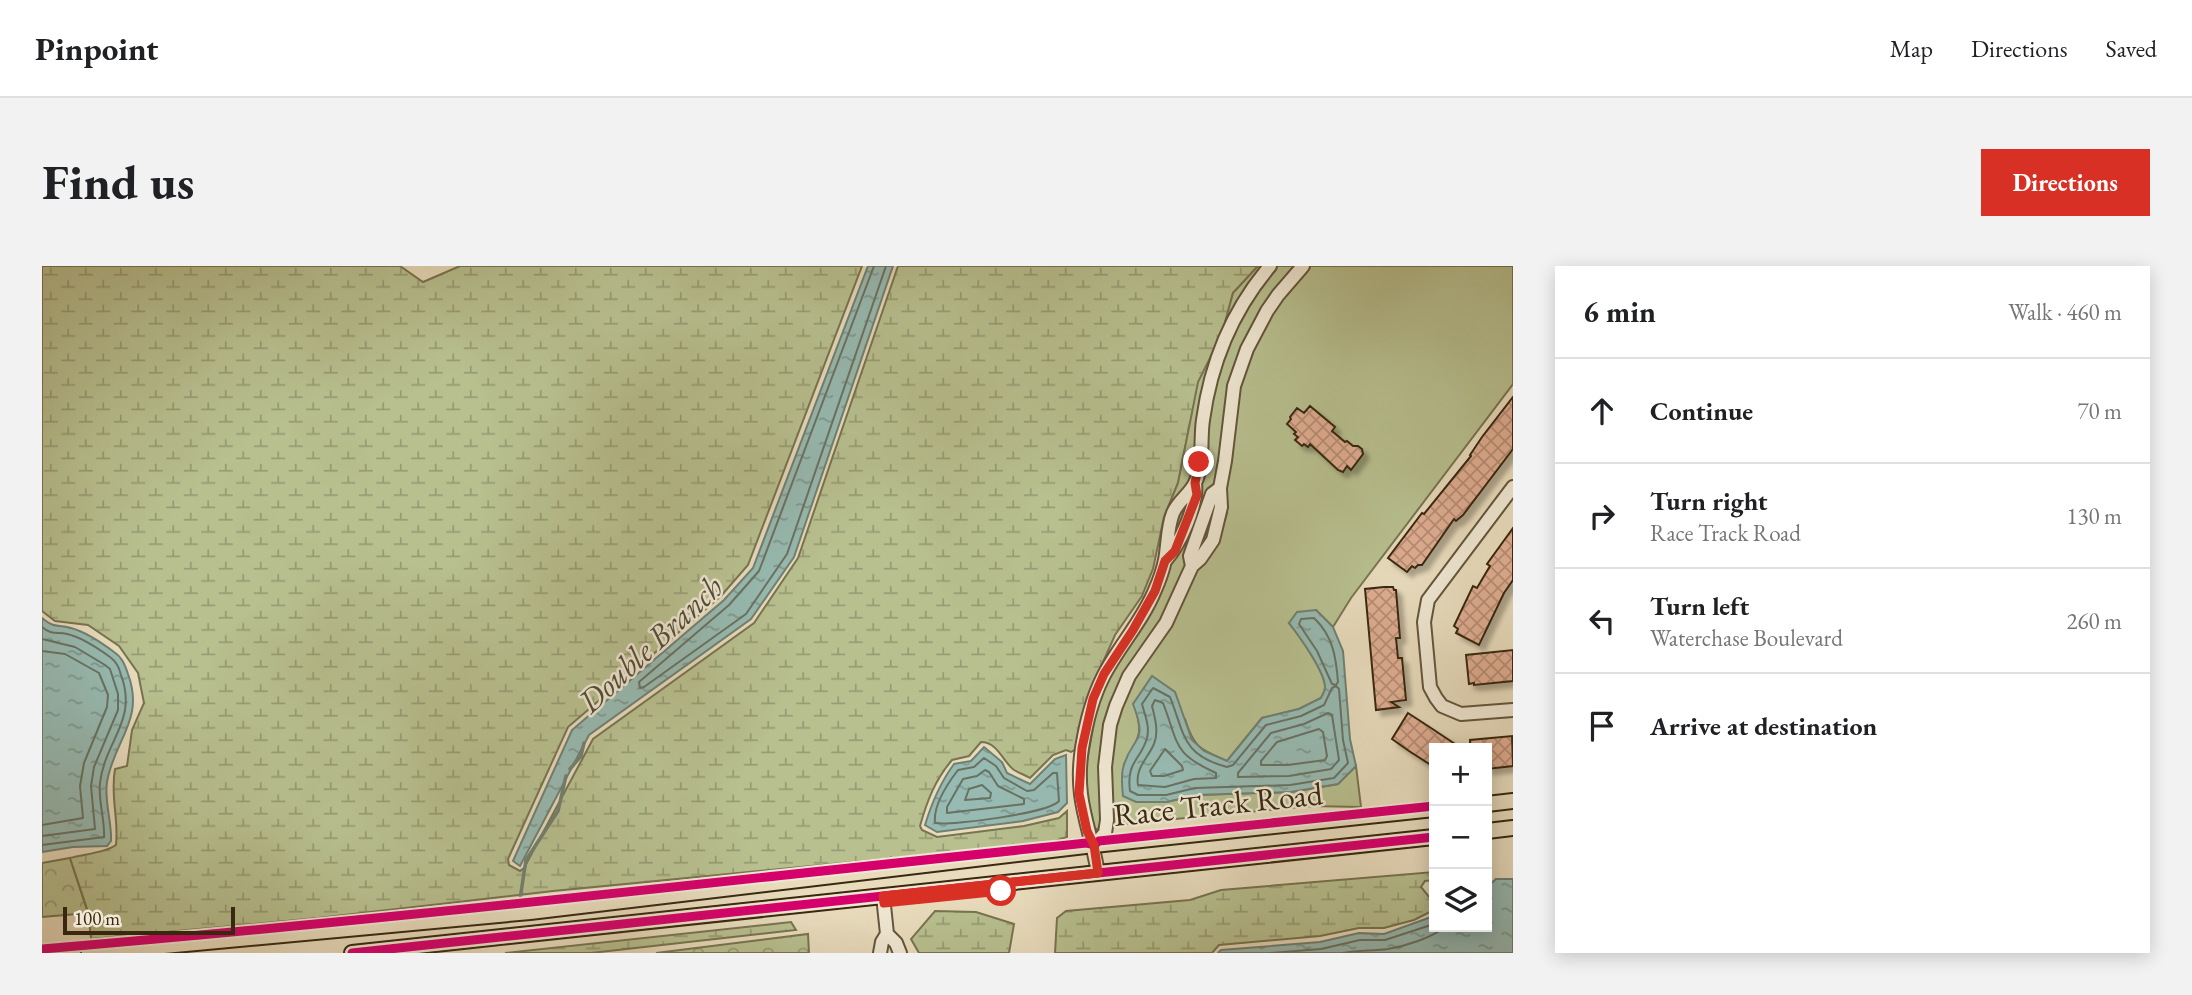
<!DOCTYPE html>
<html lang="en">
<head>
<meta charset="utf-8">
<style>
  :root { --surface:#fff; --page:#f2f2f2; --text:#202124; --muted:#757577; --line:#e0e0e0; --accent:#d93025 }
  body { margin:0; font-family:"EB Garamond",serif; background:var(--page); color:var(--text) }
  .controls { position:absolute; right:21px; bottom:21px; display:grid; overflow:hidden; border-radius:0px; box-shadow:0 4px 18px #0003 }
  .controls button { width:63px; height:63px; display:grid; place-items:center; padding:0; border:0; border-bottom:2px solid var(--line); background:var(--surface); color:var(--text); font:35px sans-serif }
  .scale { position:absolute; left:21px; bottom:18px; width:172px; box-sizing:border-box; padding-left:7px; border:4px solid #382810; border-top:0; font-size:19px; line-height:24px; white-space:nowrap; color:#382810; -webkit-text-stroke:5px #f0e8d4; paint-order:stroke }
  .stop { position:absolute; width:21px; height:21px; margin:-16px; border:5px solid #d93025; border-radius:50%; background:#fff }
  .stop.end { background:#d93025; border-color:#fff; box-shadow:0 2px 7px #0008 }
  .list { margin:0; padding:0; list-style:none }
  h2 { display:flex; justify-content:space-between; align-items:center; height:91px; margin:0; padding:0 28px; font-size:30px }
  h2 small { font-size:23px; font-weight:400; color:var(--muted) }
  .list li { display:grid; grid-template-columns:46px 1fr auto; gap:21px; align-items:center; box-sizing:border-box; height:105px; padding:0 28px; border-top:2px solid var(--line) }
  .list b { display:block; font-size:26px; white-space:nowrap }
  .list p { margin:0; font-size:23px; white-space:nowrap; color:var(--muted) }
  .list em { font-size:23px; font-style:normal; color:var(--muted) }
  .icon { flex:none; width:38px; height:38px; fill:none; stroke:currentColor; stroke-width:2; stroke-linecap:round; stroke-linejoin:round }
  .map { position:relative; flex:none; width:1471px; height:687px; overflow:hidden; border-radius:0px }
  header { display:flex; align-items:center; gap:42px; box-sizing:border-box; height:98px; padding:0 35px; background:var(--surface); border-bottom:2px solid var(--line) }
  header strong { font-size:33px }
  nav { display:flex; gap:38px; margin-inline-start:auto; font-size:24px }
  .intro { display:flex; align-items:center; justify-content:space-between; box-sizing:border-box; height:168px; padding:0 42px }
  h1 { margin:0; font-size:49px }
  .button { padding:18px 32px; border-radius:0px; background:var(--accent); color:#fff; font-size:24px; font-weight:700 }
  main { display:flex; gap:42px; padding:0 42px }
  aside { flex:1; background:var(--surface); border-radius:0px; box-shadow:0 4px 18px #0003 }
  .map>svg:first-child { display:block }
</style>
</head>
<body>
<header>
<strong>Pinpoint</strong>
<nav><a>Map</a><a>Directions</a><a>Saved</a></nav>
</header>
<div class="intro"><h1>Find us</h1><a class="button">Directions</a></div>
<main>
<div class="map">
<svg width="1471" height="687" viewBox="0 0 1471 687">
  <defs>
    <pattern id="forest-crowns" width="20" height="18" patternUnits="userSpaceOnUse" patternTransform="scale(1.75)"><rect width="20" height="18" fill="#b8c090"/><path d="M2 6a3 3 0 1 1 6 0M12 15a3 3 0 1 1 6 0" fill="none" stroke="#979c74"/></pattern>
    <pattern id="wetland-marsh" width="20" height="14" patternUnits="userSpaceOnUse" patternTransform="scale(1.75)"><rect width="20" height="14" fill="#b8c090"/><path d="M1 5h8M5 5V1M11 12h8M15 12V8" fill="none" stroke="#979c74"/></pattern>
    <pattern id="water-ripples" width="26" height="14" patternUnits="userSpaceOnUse" patternTransform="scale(1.75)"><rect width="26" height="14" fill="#97bbb3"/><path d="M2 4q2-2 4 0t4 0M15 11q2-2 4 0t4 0" fill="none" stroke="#7c9890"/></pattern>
    <pattern id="building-cross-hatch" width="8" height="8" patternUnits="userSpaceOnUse" patternTransform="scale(1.75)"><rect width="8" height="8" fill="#dfad91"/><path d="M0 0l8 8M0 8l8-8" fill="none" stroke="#b68d75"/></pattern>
    <filter id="shadow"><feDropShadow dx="5.5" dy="5.5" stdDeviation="2" flood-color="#0004"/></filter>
  </defs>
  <rect width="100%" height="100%" fill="#e8dcbd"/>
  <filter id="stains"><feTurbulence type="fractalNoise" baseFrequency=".00286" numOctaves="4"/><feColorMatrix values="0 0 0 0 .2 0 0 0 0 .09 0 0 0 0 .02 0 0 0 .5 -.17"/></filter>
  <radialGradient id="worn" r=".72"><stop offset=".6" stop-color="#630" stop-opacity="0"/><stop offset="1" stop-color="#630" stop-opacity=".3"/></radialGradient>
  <!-- forest -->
  <path fill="url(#forest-crowns)" stroke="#787450" stroke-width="2" d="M28,592L46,647L0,651V597Z
    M766,668L767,687H614Z"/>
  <!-- wetland -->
  <path fill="url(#wetland-marsh)" stroke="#787450" stroke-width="2" d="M0,0H358L381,16L418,0H820L706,299L679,330L526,461L466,593L467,599L478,605L482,602L551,473L712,357L756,292L856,0H1216L1191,27L1180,68L1148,157L1136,217L1122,251L1111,303L1100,330L1073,369L1045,432L1034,483L1029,486L1024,484L1011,489L988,512C983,509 977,507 972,504C961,496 956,476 939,476L927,490L910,494C893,514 885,535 878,560L880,564L895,571L982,560L1017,552L1025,545V571L1008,577L511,625L276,652L49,673L46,646L28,592C42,588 63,587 74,579C77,553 68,530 73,503L85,500L90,464L102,437L96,407L77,380L46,359L13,355L0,345Z
    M1392,606V614L1383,615L1379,621L1392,637V644L1372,654L1342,662H1317L1278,670L1177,679L1170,687H1013L1015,652L1024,645L1148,634L1179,624Z
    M893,645L934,646L972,658L967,687H877L869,673Z
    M749,656L754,664L549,687H463Z"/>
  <!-- park -->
  <path fill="#b8c090" stroke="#787450" stroke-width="2" d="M1216,0H1471V118L1309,332L1291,361L1274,344L1247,357C1257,369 1284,407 1283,422C1283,426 1280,429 1279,432L1257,443L1220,452L1185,495C1158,483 1152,482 1143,453L1092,438C1102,467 1097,472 1082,498L1125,536L1154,529L1249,526L1296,518L1314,500L1319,541L1268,540L1071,559L1069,501L1074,460L1079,441L1092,413L1129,359L1154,305L1176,276L1185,247L1173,244L1165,271L1155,286L1168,254L1157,250L1142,288L1143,300L1129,333L1119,354L1081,408L1068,438L1062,459L1057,501L1059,555L1058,562L1051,564L1043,527V507L1056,434L1068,411L1096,367L1118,328L1128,298L1138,286L1154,249L1143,244L1132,270L1138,241L1127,239L1136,217L1156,116L1180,68L1191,27Z"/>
  <!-- water -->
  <path fill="url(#water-ripples)" stroke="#718072" stroke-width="2" d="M826,0H851L752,291L709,353L547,469L478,600L471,595L530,464L682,334L711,302Z
    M1274,344L1291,361L1301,385L1308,473L1314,500L1296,518L1249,526L1154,529L1125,536H1094L1081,530C1080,521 1079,511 1081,502C1090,468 1107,480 1091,438L1110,410L1133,426L1150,474L1162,485L1185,495L1220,452L1257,443L1279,432C1280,429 1283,426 1283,422C1284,407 1257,370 1247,357L1255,346Z
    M0,352C13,363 15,358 29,362C44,366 60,377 72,386C80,391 83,399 86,408C103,454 72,474 65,516C62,535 70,556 69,575L65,580L31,581L0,586Z
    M942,481L960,496L965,507L988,518L1013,493L1024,489L1025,537L1016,546L981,555L895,566L883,559C890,536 898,517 912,498L929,495Z
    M1454,613H1471V687H1176L1179,684L1278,676L1317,667L1342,668L1392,650V661H1445V621Z"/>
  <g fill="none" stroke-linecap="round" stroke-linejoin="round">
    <!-- shore -->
    <path stroke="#687262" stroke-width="2" d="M832,0L717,305L687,339L597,416L598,422L602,421L704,348L745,288L844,0
      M1272,352C1291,370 1294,391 1296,416L1294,419L1290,418L1275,385L1257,358L1259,353Z
      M0,361C9,369 14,366 25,368C39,371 57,383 68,391C75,396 77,402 79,409C96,455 63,474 58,517C56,535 63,553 62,571L0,579
      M0,373L33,381L63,399L68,403L76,428V444L52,501L49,520L53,563L0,570
      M0,385L23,388L57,407L66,429L65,441L42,497L38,520L41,552L0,559
      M1294,420L1297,423L1301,474L1306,497L1292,512L1248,519L1153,522L1124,529H1096L1088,525C1084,495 1099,494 1105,472C1108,460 1103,450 1100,438L1111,422L1128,431C1143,469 1140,489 1185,501L1191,499L1224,459L1259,450L1282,439L1290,422Z
      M1113,434L1121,437C1137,478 1130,487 1174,507V512L1152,513L1123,521L1096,519C1093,502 1106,492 1112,478C1117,466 1113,452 1110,440Z
      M1286,447L1290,449L1297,494L1289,503L1247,510L1196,511V507L1229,467L1262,458Z
      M1277,463L1281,466L1285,490L1283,494L1246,499H1219V495L1235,476Z
      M1123,483L1140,500L1141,504L1122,510H1110L1108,505Z
      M942,492L954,500L962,512L985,525L992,524L1011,507H1015L1017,535C1007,547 910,560 893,557C891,540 906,517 916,504L932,501Z
      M943,504L947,506L956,520L982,533V538L905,547V541L921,513L935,510Z
      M940,519L949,527L948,532L923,534L927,523Z
      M1229,687L1279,683L1318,674H1343L1392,658
      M1301,687C1316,684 1331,685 1346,683C1364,680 1389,672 1403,661"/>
    <!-- stream -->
    <path stroke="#718072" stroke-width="3.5" d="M528,503L539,490L542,477
      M478,633L484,594L516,545L524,510"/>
  </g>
  <!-- building -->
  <path fill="url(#building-cross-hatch)" stroke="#382810" stroke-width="2" filter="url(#shadow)" d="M1471,131V183L1421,249L1414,255L1412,253L1380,299H1376L1373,302L1370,300L1365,306L1346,292L1380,247L1382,248L1429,190L1428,189L1440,171Z
    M1268,140L1293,161L1290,165L1303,176L1305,175L1311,180H1316L1320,183L1321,188L1309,204L1305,200L1301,206L1296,204L1268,178L1266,181L1262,178L1260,180L1253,174L1256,171L1252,168L1254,166L1245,158L1249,153L1248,151L1255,142L1262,147Z
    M1471,262V314L1462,327L1437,379L1414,367L1416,363L1412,360L1431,320L1435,322L1448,300L1445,298Z
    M1342,321H1351L1352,324H1354L1358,372H1354L1356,392H1360L1364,434L1349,436L1357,441L1334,444L1323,323Z
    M1471,384V415L1432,419V417L1427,418L1424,389Z
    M1366,447L1389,462L1419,482H1392V501L1367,485L1350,473Z
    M1470,470L1471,500L1445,503V482H1428V474Z"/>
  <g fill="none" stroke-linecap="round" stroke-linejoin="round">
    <defs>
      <path id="minor" d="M1471,221L1386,334L1382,356L1388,421L1394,432L1400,440L1419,448L1471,444
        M1123,295C1138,278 1156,239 1153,217
        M1150,300L1148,290L1170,228L1178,222
        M1052,579L1063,567L1065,554L1063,501L1068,459L1074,440L1087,410L1124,357L1150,300L1158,293L1171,274L1179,241L1178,222L1183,195L1192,120L1205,83L1225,45L1236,29L1261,0
        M1056,607C1048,559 1032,534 1040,482C1044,457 1050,433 1061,411C1076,381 1100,356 1113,324C1117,315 1121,304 1123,294C1126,279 1125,262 1131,247C1136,235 1148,228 1153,217C1162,199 1158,173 1161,154C1169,95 1190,45 1228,0
        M841,630L845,668L854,677L858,687
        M838,687L840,676L845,668"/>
      <path id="major" d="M1445,538L1471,535
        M1445,565L1471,562
        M47,687L488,646L1052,579L1392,543
        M310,687L1392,571"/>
    </defs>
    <!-- minor casing -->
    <use href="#minor" stroke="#64553b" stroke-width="16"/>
    <!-- major casing -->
    <use href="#major" stroke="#382810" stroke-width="18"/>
    <!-- minor -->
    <use href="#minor" stroke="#f0e8d4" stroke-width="12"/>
    <!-- major -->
    <use href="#major" stroke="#e8dcbd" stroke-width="14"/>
    <defs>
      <path id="cycleway" d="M0,683C349,654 696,613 1044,577L1052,579L1057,575L1392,540
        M310,687L1392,571"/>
    </defs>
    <!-- cycleway casing -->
    <use href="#cycleway" stroke="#f0e8d4" stroke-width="13"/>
    <!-- cycleway -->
    <use href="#cycleway" stroke="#d6006c" stroke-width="9"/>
  </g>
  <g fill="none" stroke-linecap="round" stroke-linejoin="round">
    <!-- route -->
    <path stroke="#d93025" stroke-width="9" d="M959,625L842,637L841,630L1056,607L1052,579L1045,565L1037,528L1040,482L1051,433L1062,408L1091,364L1113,325L1123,295L1133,285L1155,229L1153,217L1157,196"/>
  </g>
  <g text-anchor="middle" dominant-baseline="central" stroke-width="5" stroke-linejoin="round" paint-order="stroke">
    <!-- street labels -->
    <g font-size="32" fill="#382810" stroke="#f0e8d4">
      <text transform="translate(1176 538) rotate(-6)">Race Track Road</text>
    </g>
    <!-- water labels -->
    <g font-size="33" font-style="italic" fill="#504d39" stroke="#f0e8d4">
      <text transform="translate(608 378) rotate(-43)">Double Branch</text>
    </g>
  </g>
  <rect width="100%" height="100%" filter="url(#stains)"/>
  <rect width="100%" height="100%" fill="url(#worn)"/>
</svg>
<div class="controls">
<button>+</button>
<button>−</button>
<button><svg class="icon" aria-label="layers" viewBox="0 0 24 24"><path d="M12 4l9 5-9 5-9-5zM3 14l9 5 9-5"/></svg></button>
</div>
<div class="scale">100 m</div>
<div class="stop" style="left:959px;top:625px"></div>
<div class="stop end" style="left:1157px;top:196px"></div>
</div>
<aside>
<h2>6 min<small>Walk · 460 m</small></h2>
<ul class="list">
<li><svg class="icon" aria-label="ahead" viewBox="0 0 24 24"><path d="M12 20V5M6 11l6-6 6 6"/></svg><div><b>Continue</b></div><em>70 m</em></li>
<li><svg class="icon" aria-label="right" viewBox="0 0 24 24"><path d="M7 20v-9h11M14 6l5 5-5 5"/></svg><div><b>Turn right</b><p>Race Track Road</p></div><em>130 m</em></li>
<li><svg class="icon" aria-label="left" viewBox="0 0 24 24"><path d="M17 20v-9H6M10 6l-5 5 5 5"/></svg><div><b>Turn left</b><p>Waterchase Boulevard</p></div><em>260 m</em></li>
<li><svg class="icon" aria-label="arrive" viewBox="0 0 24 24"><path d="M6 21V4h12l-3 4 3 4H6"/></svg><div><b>Arrive at destination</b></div></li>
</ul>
</aside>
</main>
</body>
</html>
